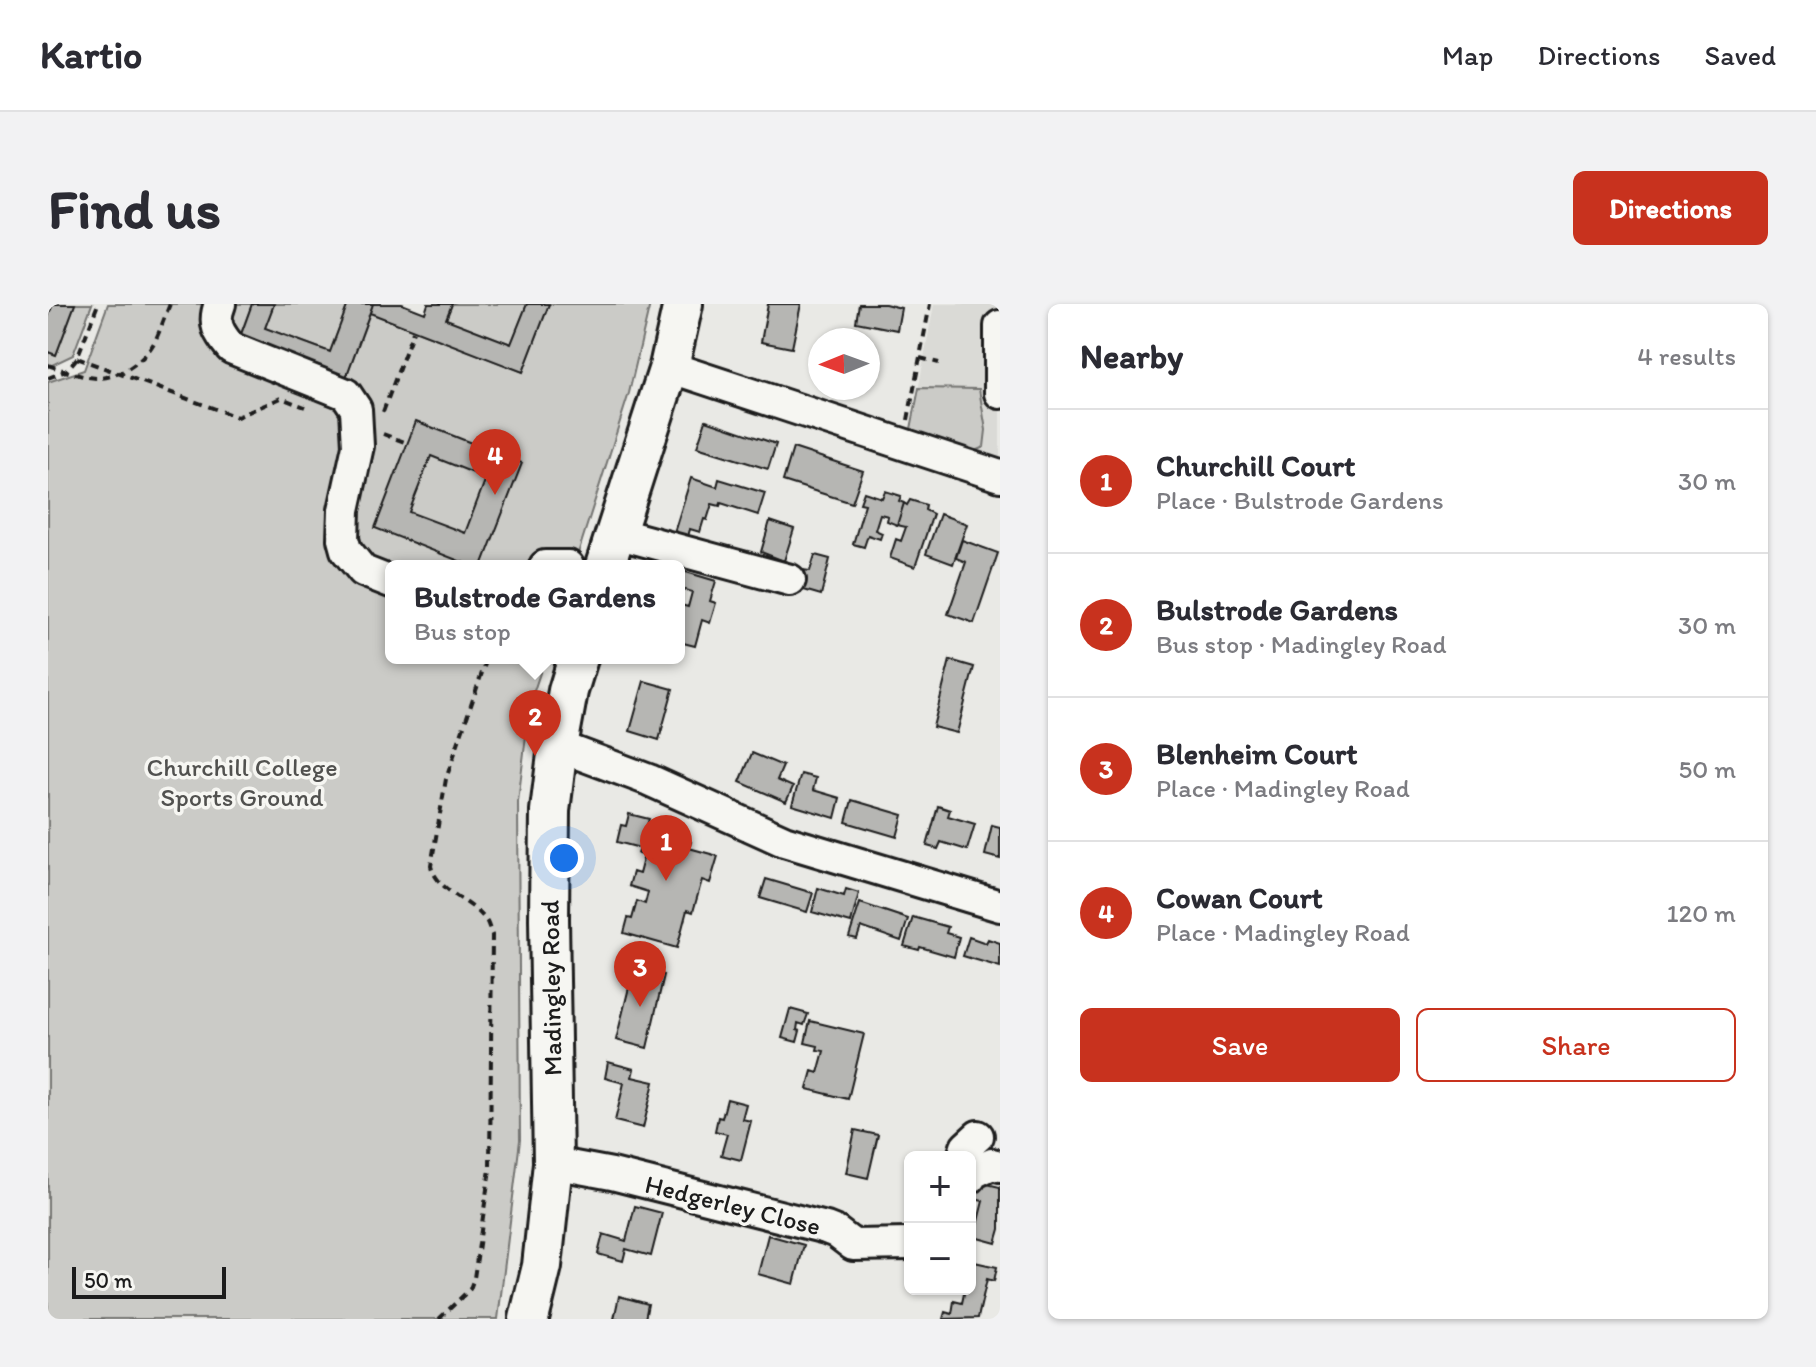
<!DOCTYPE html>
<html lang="en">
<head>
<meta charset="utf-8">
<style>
  :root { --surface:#fff; --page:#f2f2f3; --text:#2b2b33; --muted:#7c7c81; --line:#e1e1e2; --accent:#c8321e }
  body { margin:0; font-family:Itim,sans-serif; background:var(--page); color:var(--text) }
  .controls { position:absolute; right:24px; bottom:24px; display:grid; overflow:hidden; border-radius:12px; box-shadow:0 2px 6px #0004 }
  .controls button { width:72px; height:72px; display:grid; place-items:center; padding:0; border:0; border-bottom:2px solid var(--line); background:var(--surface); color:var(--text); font:40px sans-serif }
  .compass { position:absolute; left:760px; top:24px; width:72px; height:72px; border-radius:50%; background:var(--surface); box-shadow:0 2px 6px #0004; rotate:269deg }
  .scale { position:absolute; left:24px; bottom:20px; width:154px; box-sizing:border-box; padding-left:8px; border:4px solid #1c1c1c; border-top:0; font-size:22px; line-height:28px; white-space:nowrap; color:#1c1c1c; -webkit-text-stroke:6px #f6f6f2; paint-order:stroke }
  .you { position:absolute; left:516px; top:554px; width:28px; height:28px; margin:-20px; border:6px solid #fff; border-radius:50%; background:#1a73e8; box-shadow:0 0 0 12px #1a73e833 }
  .badge { display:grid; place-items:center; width:52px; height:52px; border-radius:50%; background:var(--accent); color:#fff; font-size:26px; font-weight:700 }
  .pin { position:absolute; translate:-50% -66px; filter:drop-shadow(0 2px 4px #0008) }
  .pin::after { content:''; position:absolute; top:42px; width:28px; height:24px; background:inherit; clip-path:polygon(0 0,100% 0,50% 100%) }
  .popup { position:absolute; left:337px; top:256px; width:300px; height:104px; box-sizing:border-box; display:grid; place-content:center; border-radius:12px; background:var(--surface); filter:drop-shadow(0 2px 6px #0005); font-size:26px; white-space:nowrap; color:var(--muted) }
  .popup b { font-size:30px; color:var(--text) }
  .popup::after { content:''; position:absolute; left:50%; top:100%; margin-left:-16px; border:16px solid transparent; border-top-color:var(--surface) }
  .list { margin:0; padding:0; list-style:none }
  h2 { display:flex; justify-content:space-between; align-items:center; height:104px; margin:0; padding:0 32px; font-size:34px }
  h2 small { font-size:26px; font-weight:400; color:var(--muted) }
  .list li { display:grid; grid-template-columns:52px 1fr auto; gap:24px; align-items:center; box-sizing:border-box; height:144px; padding:0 32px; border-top:2px solid var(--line) }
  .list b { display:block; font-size:30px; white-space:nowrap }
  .list p { margin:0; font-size:26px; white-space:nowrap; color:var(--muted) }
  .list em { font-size:26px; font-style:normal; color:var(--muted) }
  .actions { display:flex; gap:16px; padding:24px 32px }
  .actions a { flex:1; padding:18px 0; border:2px solid var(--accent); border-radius:12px; text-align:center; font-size:28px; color:var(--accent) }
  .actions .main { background:var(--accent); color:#fff }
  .map { position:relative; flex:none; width:952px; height:1015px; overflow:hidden; border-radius:12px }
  header { display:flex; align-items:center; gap:48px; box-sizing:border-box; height:112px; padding:0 40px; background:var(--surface); border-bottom:2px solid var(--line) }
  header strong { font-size:38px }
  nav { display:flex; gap:44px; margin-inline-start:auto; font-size:28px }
  .intro { display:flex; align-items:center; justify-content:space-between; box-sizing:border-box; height:192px; padding:0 48px }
  h1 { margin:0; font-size:56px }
  .button { padding:20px 36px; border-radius:12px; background:var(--accent); color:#fff; font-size:28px; font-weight:700 }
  main { display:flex; gap:48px; padding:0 48px }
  aside { flex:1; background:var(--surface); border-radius:12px; box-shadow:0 2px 6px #0004 }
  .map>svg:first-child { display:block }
</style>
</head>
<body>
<header>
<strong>Kartio</strong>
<nav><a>Map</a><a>Directions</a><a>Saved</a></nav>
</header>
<div class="intro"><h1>Find us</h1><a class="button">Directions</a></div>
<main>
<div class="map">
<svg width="952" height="1015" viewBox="0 0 952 1015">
  <rect width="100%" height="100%" fill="#e9e9e5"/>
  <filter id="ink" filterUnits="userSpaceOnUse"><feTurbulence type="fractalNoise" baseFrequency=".0125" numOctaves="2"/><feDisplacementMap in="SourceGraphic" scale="16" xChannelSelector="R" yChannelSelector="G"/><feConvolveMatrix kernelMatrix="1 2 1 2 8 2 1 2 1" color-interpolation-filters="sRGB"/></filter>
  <g filter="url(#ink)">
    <!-- built -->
    <path fill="#dadad6" d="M886,0H952V161L862,130Z"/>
    <!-- green -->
    <path fill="#cbcbc7" stroke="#747472" stroke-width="2" d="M27,0H44L25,51L0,63V48L8,51Z
      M60,0H204L191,35L297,76L322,9L475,68L501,0H602L581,89L526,262H343V354H497L482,399L470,498L472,836L450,1015H0V78L36,66Z
      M226,0H300L282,48L217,24Z
      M404,0H479L463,40L398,15Z
      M871,84L931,85L938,126L936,143L920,150L862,130Z"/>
    <!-- building -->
    <path fill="#b6b6b3" stroke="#1c1c1c" stroke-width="2" fill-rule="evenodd" d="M5,0H27L8,51L0,48V13Z
      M204,0H226L217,24L282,48L300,0H325L297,76L191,36Z
      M325,0H354L377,9L380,0H404L398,15L463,40L479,0H501L475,68L322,9Z
      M720,0H753L744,44L713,38Z
      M811,0H837L853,4L849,26L808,18Z
      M658,116L728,140L720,165L649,143Z
      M368,117L474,159L434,262H424L327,224ZM383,152L438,174L417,229L361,208Z
      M745,144L815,167L804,199L735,177Z
      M643,174L669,183L671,175L717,189L710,211L673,199L672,202L664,200L659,216L656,215L652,228L642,225L638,240L624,235Z
      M837,187L853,192L851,197L856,199L849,221L839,217L840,212L832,210L827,226L834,229L832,235L820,231L816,243L805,240L817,200L812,199L816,188L834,194Z
      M862,196L878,201L877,206L885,210L867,263L842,254L848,235L853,237L858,223L849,221L856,199L859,201Z
      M892,210L919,220L905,260L878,250Z
      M722,217L746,225L736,257L713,248Z
      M914,236L950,249L926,319L900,310L918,258L908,254Z
      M767,251L782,255L773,291L749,284L755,266L762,267Z
      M631,266L668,277L662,297L668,299L662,319L654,316L647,342L631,338V308L633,301L640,303L644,288L631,284Z
      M902,356L926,363L909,429L885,423Z
      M596,377L625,385L611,436L582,427Z
      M704,449L735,462L729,476L745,483L738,498L692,478Z
      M753,470L768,474L765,486L792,494L787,514L744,501Z
      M804,496L855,511L849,533L798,518Z
      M890,502L902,506L900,512L927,520L919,546L893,538L890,545L879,542Z
      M581,510L601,515L598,525L643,538L641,544L670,552L662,579L654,576L645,608L639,606L629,644L576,629L580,614L584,615L589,597L597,600L600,588L581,582L585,568L591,570L596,551L590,550L592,544L569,538L573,521L578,522Z
      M944,521L952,523V555L937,551Z
      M718,575L765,589L759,608L712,594Z
      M770,584L796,592L798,585L811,589L803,619L764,608Z
      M812,599L860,615L853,637L813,623L809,635L801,633Z
      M865,613L900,623L898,629L911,633L906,653L872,643L871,646L856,642Z
      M921,633L938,639L940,635L952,639V663L915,652Z
      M586,663L616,671L599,744L568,736Z
      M742,705L760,710L756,721L750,719L749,726L752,727L749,738L734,734Z
      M762,717L816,730L800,795L759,785L764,767L770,769L776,747L769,746L770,742L757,739Z
      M560,758L586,765L584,773L606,778L595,824L567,817L576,779L557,774Z
      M679,795L698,800L694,815L703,817L693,856L673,851L679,830L667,827L670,813L674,814Z
      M807,826L830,831L820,874L798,869Z
      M930,878L952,883V925L948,939L926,933L935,897L926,895Z
      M587,902L614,909L603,952L578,945L575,957L550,950L555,930L578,937Z
      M720,931L756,941L746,980L710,970Z
      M922,957L949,963L946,977L939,975L930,1014L895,1015L897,1008L904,1010L906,997L914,999L917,985H922Z
      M571,992L600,1000L597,1015H566Z"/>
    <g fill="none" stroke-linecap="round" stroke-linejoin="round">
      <defs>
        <path id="minor" d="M172,0C164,20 171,29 183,44L298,90L308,105L310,142L296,206L295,235L298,246L315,267L343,278
          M952,22V89
          M621,63L952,172
          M568,229L742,276
          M497,262H520
          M510,442L601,476L736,537L952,602
          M915,853L918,843L930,832
          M505,859L564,870L778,924L788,928L805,941L862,940
          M922,874L923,870L944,860L952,862"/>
        <path id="major" d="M557,262L621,63L635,0
          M481,1015L494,962L505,859L501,615L502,507L510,442L520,387L530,354"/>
      </defs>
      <!-- minor casing -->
      <use href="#minor" stroke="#1c1c1c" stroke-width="36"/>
      <!-- major casing -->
      <use href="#major" stroke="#1c1c1c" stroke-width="44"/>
      <!-- path -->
      <path stroke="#1c1c1c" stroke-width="4" stroke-dasharray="8 6" stroke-linecap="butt" d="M29,54L189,113L233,94L257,103
        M872,54L891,59
        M0,61C15,66 32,73 48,74C73,74 98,56 108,35C113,24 117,12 122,0
        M0,74L18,67L29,54L50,0
        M335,108L365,27
        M860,116L882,0
        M335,130L359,139
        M391,1015L422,985L426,974L442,865L444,631C442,627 441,622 439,618C425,596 390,589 383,562L398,475L439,354"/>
      <!-- minor -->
      <use href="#minor" stroke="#f6f6f2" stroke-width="30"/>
      <!-- major -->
      <use href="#major" stroke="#f6f6f2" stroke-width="38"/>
    </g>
  </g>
  <g text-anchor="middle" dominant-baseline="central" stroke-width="7" stroke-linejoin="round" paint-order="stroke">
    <!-- park labels -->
    <g font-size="26" fill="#51514f" stroke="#f6f6f2">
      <text x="194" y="463">Churchill College<tspan x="194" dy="30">Sports Ground</tspan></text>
    </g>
    <!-- street labels -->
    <g font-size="26" fill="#1c1c1c" stroke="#f6f6f2">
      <text transform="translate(503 684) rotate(-91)">Madingley Road</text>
      <text transform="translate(685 901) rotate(14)">Hedgerley Close</text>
    </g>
  </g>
</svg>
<div class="controls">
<button>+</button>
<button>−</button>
</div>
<svg class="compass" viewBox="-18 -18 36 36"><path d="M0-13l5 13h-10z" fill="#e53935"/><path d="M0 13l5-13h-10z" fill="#7c7c81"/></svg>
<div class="scale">50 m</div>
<div class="you"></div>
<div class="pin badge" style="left:618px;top:577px">1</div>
<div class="pin badge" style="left:487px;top:452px">2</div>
<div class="popup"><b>Bulstrode Gardens</b>Bus stop</div>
<div class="pin badge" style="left:592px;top:703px">3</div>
<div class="pin badge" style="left:447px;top:191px">4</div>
</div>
<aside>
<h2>Nearby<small>4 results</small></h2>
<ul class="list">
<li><span class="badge">1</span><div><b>Churchill Court</b><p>Place · Bulstrode Gardens</p></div><em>30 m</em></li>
<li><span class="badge">2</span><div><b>Bulstrode Gardens</b><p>Bus stop · Madingley Road</p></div><em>30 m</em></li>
<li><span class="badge">3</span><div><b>Blenheim Court</b><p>Place · Madingley Road</p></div><em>50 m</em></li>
<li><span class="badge">4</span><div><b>Cowan Court</b><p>Place · Madingley Road</p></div><em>120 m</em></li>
</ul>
<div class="actions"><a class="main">Save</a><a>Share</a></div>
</aside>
</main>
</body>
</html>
